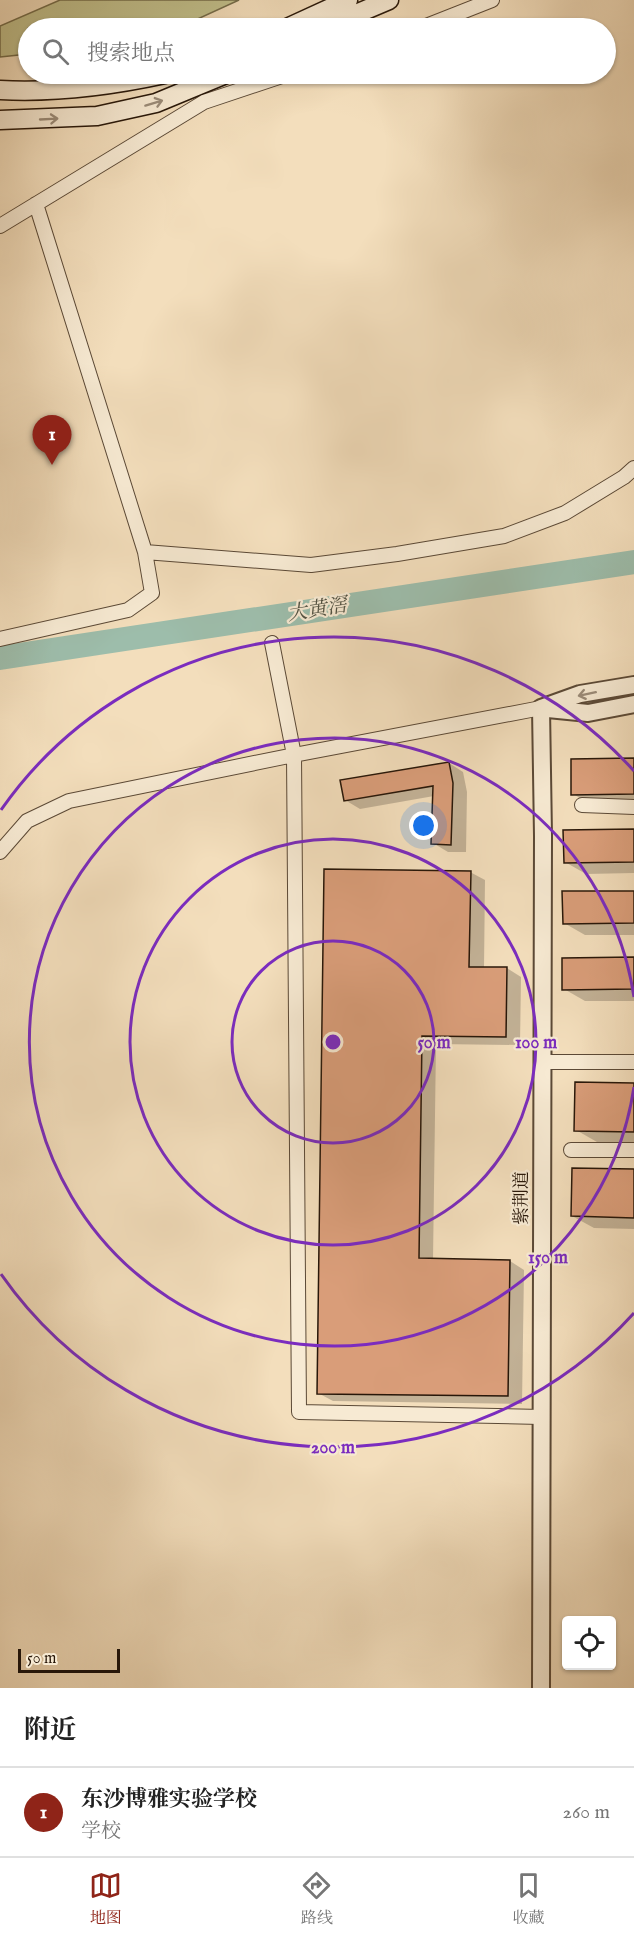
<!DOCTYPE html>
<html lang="zh">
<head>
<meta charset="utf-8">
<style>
  :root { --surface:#fff; --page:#f2f2f2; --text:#222; --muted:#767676; --line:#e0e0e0; --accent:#8f2418 }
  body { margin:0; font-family:"IM FELL English","Noto Serif SC",serif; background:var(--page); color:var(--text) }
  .controls { position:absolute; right:18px; bottom:18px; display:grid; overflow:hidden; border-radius:6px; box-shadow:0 2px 4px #0004 }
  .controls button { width:54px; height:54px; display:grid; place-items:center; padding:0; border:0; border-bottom:2px solid var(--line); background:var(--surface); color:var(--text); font:30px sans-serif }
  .scale { position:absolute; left:18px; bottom:15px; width:102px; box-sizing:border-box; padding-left:6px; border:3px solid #281709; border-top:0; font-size:16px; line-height:21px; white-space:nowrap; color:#281709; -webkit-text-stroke:4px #f7ead3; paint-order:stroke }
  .you { position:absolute; left:424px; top:826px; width:21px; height:21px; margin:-15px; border:4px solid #fff; border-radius:50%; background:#1a73e8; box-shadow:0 0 0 9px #1a73e833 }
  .badge { display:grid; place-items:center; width:39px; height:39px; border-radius:50%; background:var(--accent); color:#fff; font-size:20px; font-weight:700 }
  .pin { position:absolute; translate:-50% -50px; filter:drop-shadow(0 2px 3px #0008) }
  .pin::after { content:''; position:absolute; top:32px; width:21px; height:18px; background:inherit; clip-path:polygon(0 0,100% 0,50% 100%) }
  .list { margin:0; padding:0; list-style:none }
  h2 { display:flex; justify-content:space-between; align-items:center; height:78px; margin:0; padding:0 24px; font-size:26px }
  h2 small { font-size:20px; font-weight:400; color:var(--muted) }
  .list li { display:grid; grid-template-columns:39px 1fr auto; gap:18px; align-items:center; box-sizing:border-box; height:90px; padding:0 24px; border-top:2px solid var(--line) }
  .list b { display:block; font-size:22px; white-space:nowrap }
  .list p { margin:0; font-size:20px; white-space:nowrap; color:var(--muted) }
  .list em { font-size:20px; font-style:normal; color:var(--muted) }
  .icon { flex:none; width:33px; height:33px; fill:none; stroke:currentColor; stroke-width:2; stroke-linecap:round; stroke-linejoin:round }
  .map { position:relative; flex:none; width:634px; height:1688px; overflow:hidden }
  .search { position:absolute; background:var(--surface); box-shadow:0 2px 4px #0004; left:18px; right:18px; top:18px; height:66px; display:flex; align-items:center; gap:15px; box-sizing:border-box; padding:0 21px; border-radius:33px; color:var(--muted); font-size:22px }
  .sheet { height:168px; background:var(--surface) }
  nav { display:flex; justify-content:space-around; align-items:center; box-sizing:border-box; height:84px; border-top:2px solid var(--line); background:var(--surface); font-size:16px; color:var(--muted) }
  nav a { display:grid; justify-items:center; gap:3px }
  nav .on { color:var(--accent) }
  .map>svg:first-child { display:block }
</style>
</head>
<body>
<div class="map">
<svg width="634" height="1688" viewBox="0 0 634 1688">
  <rect width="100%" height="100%" fill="#f3debc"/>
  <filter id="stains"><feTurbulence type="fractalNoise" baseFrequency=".00333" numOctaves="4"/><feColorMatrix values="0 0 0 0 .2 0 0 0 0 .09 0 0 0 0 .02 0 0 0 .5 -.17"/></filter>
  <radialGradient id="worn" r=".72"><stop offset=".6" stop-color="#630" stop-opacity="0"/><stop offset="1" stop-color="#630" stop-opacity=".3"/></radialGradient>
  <!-- park -->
  <path fill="#c1c08c" stroke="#746c4a" stroke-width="1.5" d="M60,0H239L178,28H28V54L0,57V26Z"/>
  <!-- shadow -->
  <path fill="#0003" d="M634,759V806H594L573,794Z
    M449,763L463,772L467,792L466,852H448L433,843L434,796L360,809L345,800Z
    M634,831V873L586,874L565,862Z
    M326,870L470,872L485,880L484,968H507L521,977L520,1045L436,1044L433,1260L510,1261L524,1270L522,1404L333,1401L318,1393Z
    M634,892V935H585L564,923Z
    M634,958V1001H585L564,989Z
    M634,1084V1143L597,1142L576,1130Z
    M634,1170V1229L594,1228L572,1216Z"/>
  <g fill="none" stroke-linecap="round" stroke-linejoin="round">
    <!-- river -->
    <path stroke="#9dbdab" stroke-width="24" d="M0,658L634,562"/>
  </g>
  <!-- building -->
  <path fill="#d99d79" stroke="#281709" stroke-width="1.5" d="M634,758V794L571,795V759Z
    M449,762L453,783L451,845L431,844L433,786L344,801L340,780Z
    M634,829V862L564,863L563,830Z
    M324,869L471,871L469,967H507L506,1037L422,1036L419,1258L510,1260L508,1396L317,1394Z
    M562,891H634V923L563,924Z
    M634,957V989L562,990V958Z
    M575,1082L634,1083V1132L574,1131Z
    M572,1168L634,1169V1218L571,1216Z"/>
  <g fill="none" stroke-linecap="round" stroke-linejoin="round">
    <defs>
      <path id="minor" d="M421,28L492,0
        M0,226L204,102L288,74
        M145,552L311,565L397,554L504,536L565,513L624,477L634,468
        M0,639L128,610L152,593L145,552L36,204
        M272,643L294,755L299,1412L541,1417
        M582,805L634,807
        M0,852L27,821L69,801L294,755L541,708
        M542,1062H634
        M571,1150H634"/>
      <path id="tertiary" d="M541,708L580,694L634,685
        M548,709L588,713L634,704
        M541,1688L543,836L541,708"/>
      <path id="secondary" d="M287,28L348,0
        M323,28L389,0
        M0,90C56,93 110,86 165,74
        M0,120L97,116L156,103L226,74"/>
    </defs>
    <!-- minor casing -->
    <use href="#minor" stroke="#5b4936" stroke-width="16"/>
    <!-- tertiary casing -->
    <use href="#tertiary" stroke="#5b4936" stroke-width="20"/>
    <!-- secondary casing -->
    <use href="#secondary" stroke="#281709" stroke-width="21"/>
    <!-- minor -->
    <use href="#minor" stroke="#f7ead3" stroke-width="14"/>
    <!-- tertiary -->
    <use href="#tertiary" stroke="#f7ead3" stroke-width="16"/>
    <!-- secondary -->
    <use href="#secondary" stroke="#f7ead3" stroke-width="18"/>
  </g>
  <!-- one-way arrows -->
  <defs><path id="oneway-shaft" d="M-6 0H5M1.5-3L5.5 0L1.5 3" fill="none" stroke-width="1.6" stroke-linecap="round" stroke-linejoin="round" transform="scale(1.5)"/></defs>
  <g stroke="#9a8b78">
    <use href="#oneway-shaft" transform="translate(154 103) rotate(-17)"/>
    <use href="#oneway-shaft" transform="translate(49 119) rotate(-3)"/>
    <use href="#oneway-shaft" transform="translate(587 694) rotate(168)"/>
  </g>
  <!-- distance rings -->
  <g fill="none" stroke="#7b2cbf" stroke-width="3">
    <circle cx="333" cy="1042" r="101"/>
    <circle cx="333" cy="1042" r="203"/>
    <path d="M634 1087A304 304 0 1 1 634 997"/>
    <path d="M634 1313A405 405 0 0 1 1 1274M1 810A405 405 0 0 1 634 771"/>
  </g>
  <g text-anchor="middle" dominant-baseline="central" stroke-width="4.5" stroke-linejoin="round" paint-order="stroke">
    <!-- street labels -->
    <g font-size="18" fill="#281709" stroke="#f7ead3">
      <text transform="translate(522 1198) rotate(-90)">紫荆道</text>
    </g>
    <!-- water labels -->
    <g font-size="20" font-style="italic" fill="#515142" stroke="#f7ead3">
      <text transform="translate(317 610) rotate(-9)">大黄滘</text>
    </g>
  </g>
  <circle cx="333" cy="1042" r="9" fill="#7b2cbf" stroke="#f7ead3" stroke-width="3"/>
  <g font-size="18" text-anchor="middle" font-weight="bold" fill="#7b2cbf" stroke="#f7ead3" stroke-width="4.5" stroke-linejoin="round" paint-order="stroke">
    <text x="434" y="1048">50 m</text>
    <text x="536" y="1048">100 m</text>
    <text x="548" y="1263">150 m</text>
    <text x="333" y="1453">200 m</text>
  </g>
  <rect width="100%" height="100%" filter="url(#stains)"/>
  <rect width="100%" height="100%" fill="url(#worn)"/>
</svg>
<div class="controls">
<button><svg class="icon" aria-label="locate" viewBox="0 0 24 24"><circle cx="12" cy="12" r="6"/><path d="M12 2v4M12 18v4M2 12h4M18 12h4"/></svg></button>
</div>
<div class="scale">50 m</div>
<div class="you"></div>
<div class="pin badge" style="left:52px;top:465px">1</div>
<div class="search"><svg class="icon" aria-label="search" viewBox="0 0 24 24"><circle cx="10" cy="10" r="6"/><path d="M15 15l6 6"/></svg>搜索地点</div>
</div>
<section class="sheet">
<h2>附近<small></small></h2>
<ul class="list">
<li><span class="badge">1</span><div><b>东沙博雅实验学校</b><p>学校</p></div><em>260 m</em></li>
</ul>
</section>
<nav>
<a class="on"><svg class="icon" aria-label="map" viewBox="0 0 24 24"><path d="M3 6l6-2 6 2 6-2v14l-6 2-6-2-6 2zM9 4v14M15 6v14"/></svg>地图</a>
<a><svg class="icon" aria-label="directions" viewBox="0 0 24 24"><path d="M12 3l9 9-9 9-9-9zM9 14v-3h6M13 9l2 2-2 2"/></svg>路线</a>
<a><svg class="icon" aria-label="saved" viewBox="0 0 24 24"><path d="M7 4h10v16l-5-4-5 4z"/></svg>收藏</a>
</nav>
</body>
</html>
